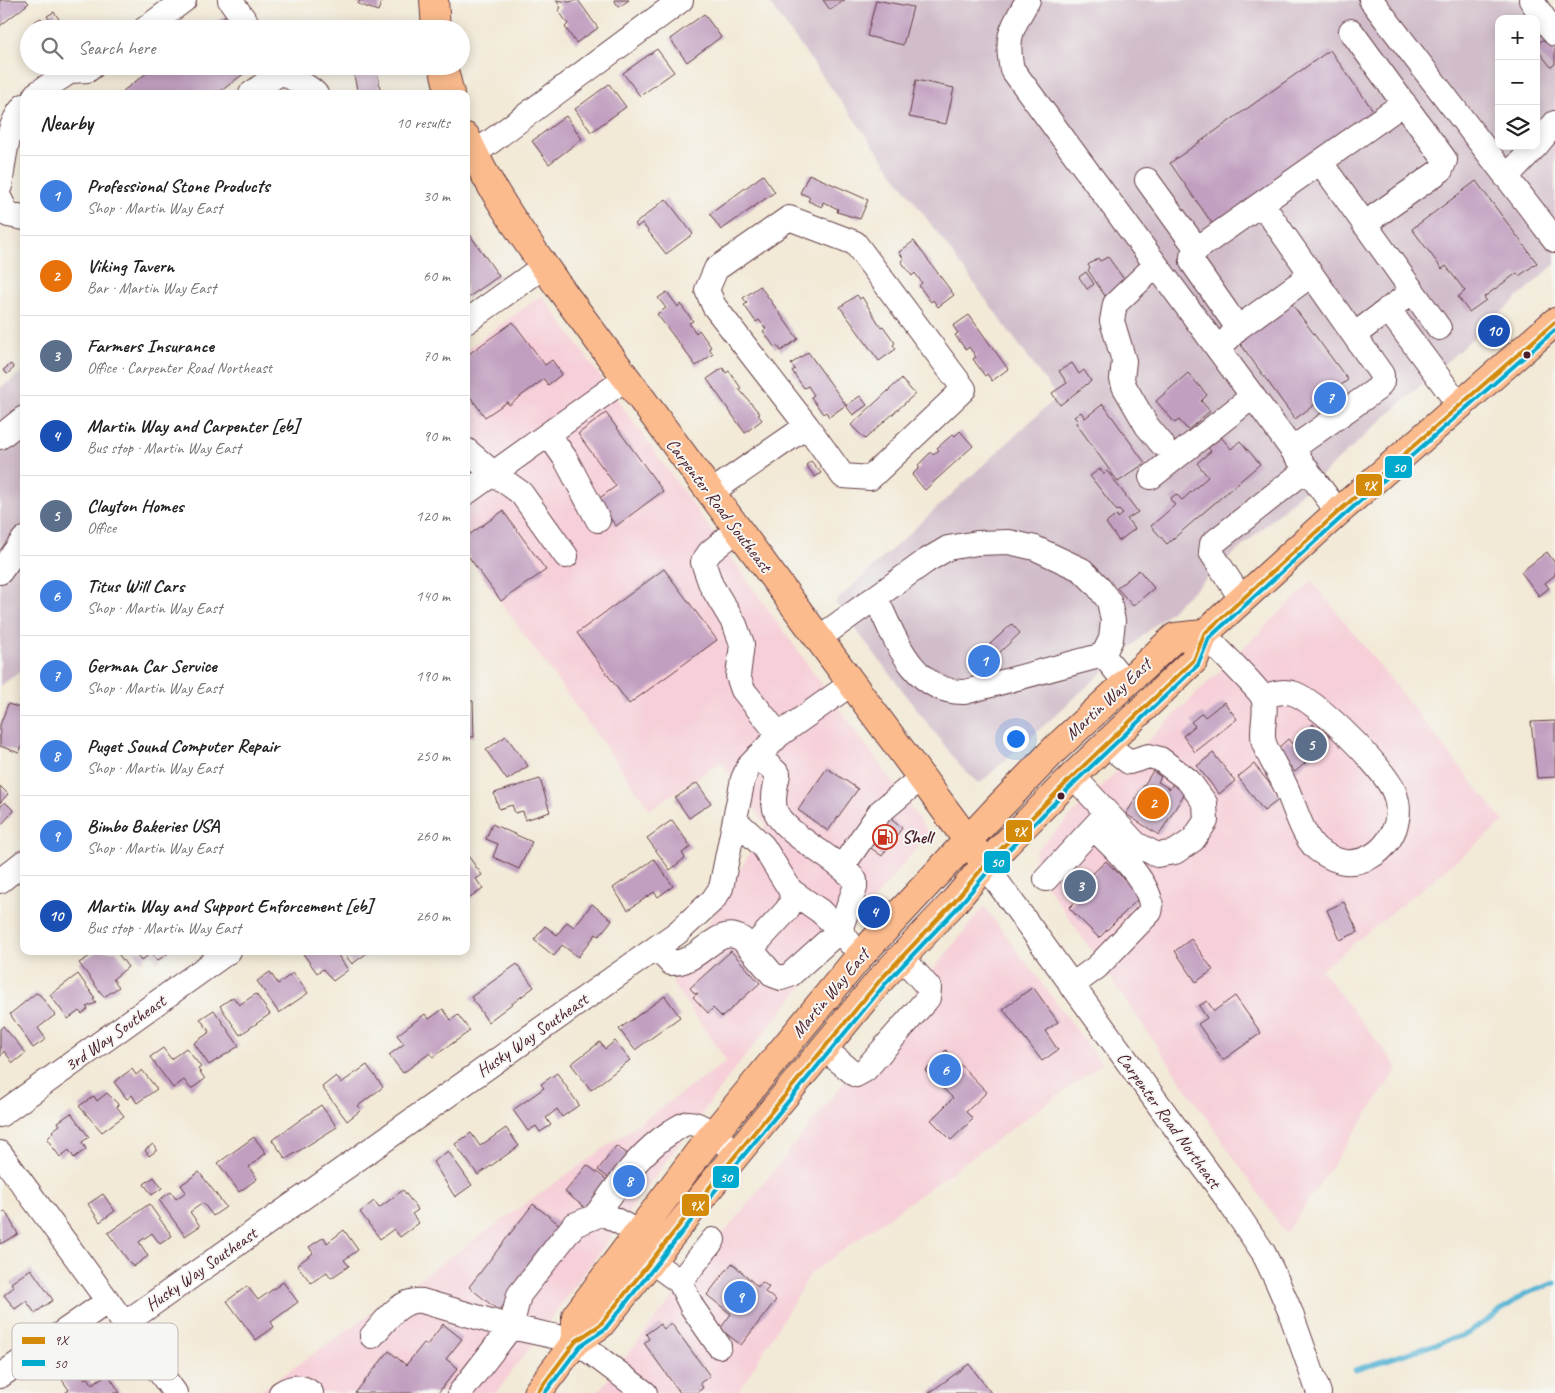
<!DOCTYPE html>
<html lang="en">
<head>
<meta charset="utf-8">
<style>
  :root { --surface:#fff; --page:#f2f2f2; --text:#222; --muted:#767676; --line:#e0e0e0; --accent:#d93025 }
  body { margin:0; font-family:Caveat,sans-serif; background:var(--page); color:var(--text) }
  .controls { position:absolute; right:15px; top:15px; display:grid; overflow:hidden; border-radius:10px; box-shadow:0 2px 12px #0003 }
  .controls button { width:45px; height:45px; display:grid; place-items:center; padding:0; border:0; border-bottom:1px solid var(--line); background:var(--surface); color:var(--text); font:25px sans-serif }
  .you { position:absolute; left:1015px; top:738px; width:18px; height:18px; margin:-12px; border:4px solid #fff; border-radius:50%; background:#1a73e8; box-shadow:0 0 0 8px #1a73e833 }
  .badge { display:grid; place-items:center; width:32px; height:32px; border-radius:50%; background:var(--accent); color:#fff; font-size:16px; font-weight:700 }
  .pin { position:absolute; translate:-50% -50%; border:2px solid #fff; box-shadow:0 1px 5px #0006 }
  .list { margin:0; padding:0; list-style:none }
  h2 { display:flex; justify-content:space-between; align-items:center; height:65px; margin:0; padding:0 20px; font-size:21px }
  h2 small { font-size:16px; font-weight:400; color:var(--muted) }
  .list li { display:grid; grid-template-columns:32px 1fr auto; gap:15px; align-items:center; box-sizing:border-box; height:80px; padding:0 20px; border-top:1px solid var(--line) }
  .list b { display:block; font-size:19px; white-space:nowrap }
  .list p { margin:0; font-size:16px; white-space:nowrap; color:var(--muted) }
  .list em { font-size:16px; font-style:normal; color:var(--muted) }
  .icon { flex:none; width:28px; height:28px; fill:none; stroke:currentColor; stroke-width:2; stroke-linecap:round; stroke-linejoin:round }
  .map { position:relative; flex:none; width:1555px; height:1393px; overflow:hidden }
  .search { position:absolute; background:var(--surface); box-shadow:0 2px 12px #0003; left:20px; top:20px; width:450px; height:55px; display:flex; align-items:center; gap:12px; box-sizing:border-box; padding:0 18px; border-radius:28px; color:var(--muted); font-size:19px }
  .panel { position:absolute; background:var(--surface); box-shadow:0 2px 12px #0003; left:20px; top:90px; width:450px; height:865px; border-radius:10px }
  .map>svg:first-child { display:block }
</style>
</head>
<body>
<div class="map">
<svg width="1555" height="1393" viewBox="0 0 1555 1393">
  <rect width="100%" height="100%" fill="#f6f6f2"/>
  <filter id="ink" filterUnits="userSpaceOnUse"><feTurbulence type="fractalNoise" baseFrequency=".02" numOctaves="2"/><feDisplacementMap in="SourceGraphic" scale="10" xChannelSelector="R" yChannelSelector="G"/><feConvolveMatrix kernelMatrix="1 2 1 2 8 2 1 2 1" color-interpolation-filters="sRGB"/></filter>
  <filter id="wash" filterUnits="userSpaceOnUse"><feTurbulence type="fractalNoise" baseFrequency=".0096" numOctaves="4" result="noise"/><feDisplacementMap in="SourceGraphic" scale="20" xChannelSelector="R" yChannelSelector="G"/><feGaussianBlur stdDeviation="1.12" result="paint"/><feColorMatrix in="noise" values="0 0 0 0 0 0 0 0 0 0 0 0 0 0 0 0 0 1.4 0 .05"/><feComposite in="paint" operator="in"/></filter>
  <g filter="url(#wash)">
    <rect width="100%" height="100%" fill="#f2e9d6"/>
    <!-- built -->
    <path fill="#f6cfd8" d="M542,295L929,833L733,1071L496,1393H258L727,1061L672,983L766,826L721,762L650,809L466,554V350Z
      M1312,581L1504,822L1321,970L1398,1068L1286,1234L1034,867V858L1036,850Z
      M984,906L1102,1064L811,1273L738,1393H597Z"/>
    <!-- industrial -->
    <path fill="#d1bdca" fill-rule="evenodd" d="M767,0H1547L1555,11V264L979,784L961,767L835,602L1057,397ZM1499,19H1536V146H1499Z
      M24,371V669L0,686V388Z"/>
    <g fill="none" stroke-linecap="round" stroke-linejoin="round">
      <!-- stream -->
      <path stroke="#55b3d4" stroke-width="5" d="M1355,1370L1467,1334L1525,1294L1555,1283"/>
    </g>
    <g id="blocks">
      <!-- building -->
      <path fill="#c19fc0" d="M0,0H26L29,3L0,26Z
        M360,0H382L378,11L358,4Z
        M556,0L569,2L578,0L598,28L576,43L565,27L568,24L558,10L561,8Z
        M614,0H629L619,7Z
        M823,0H845L830,10Z
        M876,0L913,7L903,45L867,36Z
        M54,12L59,19L52,23L47,16Z
        M704,14L721,37L687,62L670,39Z
        M226,15L236,29H207Z
        M41,18L45,25L39,29L34,22Z
        M1548,36L1555,44V64L1551,67L1536,48V45Z
        M657,49L674,72L640,96L623,73Z
        M1330,50L1375,113L1214,226L1170,163Z
        M156,66H254L217,94H125L123,91Z
        M352,66H376L381,94H358Z
        M916,80L954,88L946,124L909,117Z
        M609,84L626,107L591,132L575,109Z
        M566,116L582,139L549,164L532,141Z
        M809,174L868,200L860,219L837,212L838,209L823,202L822,207L808,201L810,197L800,193Z
        M763,175L775,192L721,230L710,214Z
        M1476,181L1537,263L1519,276L1517,273L1484,297L1486,300L1469,312L1458,297L1465,291L1446,266L1442,269L1412,229Z
        M666,199L693,234L666,254L642,223L637,227L635,224Z
        M470,235L499,276L466,299V238Z
        M914,241L954,295L938,307L933,300L931,302L919,286L922,283L915,273L912,276L901,261L904,259L899,252Z
        M1108,257L1126,282L1105,296L1088,270L1090,268L1088,265L1098,258L1100,261Z
        M1086,272L1094,284L1087,289L1079,277Z
        M760,286L798,339L781,351L778,346L775,348L763,331L766,329L759,320L756,322L744,305L747,303L743,298Z
        M667,292L678,307L680,304L693,321L689,323L696,333L699,330L711,347L709,348L713,354L696,366L657,314L666,308L658,298Z
        M857,295L860,299L862,297L881,327L883,326L895,343L893,345L896,349L879,361L840,307Z
        M1291,303L1348,380L1295,419L1239,342Z
        M969,315L1008,369L992,381L987,374L985,376L973,359L976,357L969,347L966,350L955,335L958,333L953,326Z
        M513,322L545,365L552,360L562,374L548,385L544,379L509,405L507,402L485,417L466,391V356Z
        M808,352L846,405L829,417L826,412L823,414L811,397L814,395L808,386L804,388L792,371L795,369L791,364Z
        M1072,363L1079,374L1084,370L1091,381L1060,405L1052,393L1067,383L1059,371Z
        M11,364L14,368L7,374L3,370Z
        M723,368L726,373L729,371L741,388L739,389L760,414L758,415L762,420L745,433L707,379Z
        M1188,373L1207,395L1201,401L1210,411L1188,430L1179,420L1175,423L1156,401Z
        M901,379L915,394L865,439L851,425Z
        M860,396L867,405L853,415L846,406Z
        M1103,404L1145,463L1118,482L1076,423L1078,421L1074,417L1081,412L1085,418Z
        M606,413L663,491L616,526L597,500L616,486L578,434Z
        M960,431L973,446L925,490L912,475L920,467L918,465L931,452L933,455L939,450L937,448L953,434L955,436Z
        M1221,437L1231,449L1240,441L1260,464L1167,544L1151,526L1175,505L1170,499L1176,494L1182,500L1208,477L1197,463L1211,451L1208,448Z
        M811,461L821,473L815,477L806,465Z
        M1100,469L1104,474L1107,471L1138,512L1127,519L1135,529L1119,541L1106,523L1117,515L1118,518L1123,514L1119,510L1117,511L1090,476Z
        M503,511L546,570L501,601L466,553V537Z
        M1547,552L1555,563V575L1545,583L1549,588L1539,596L1521,572Z
        M664,569L717,640L629,704L577,633Z
        M1139,570L1154,588L1133,606L1117,588Z
        M1012,624L1020,633L999,653L990,644Z
        M466,701H473L474,737H466Z
        M1224,702L1237,719L1195,752L1183,736L1195,726L1191,722L1202,713L1205,717Z
        M8,704L24,709V741L19,753L0,746V725Z
        M1555,721V777L1537,778L1531,722Z
        M1313,724L1329,742L1295,772L1276,750L1288,739L1292,744Z
        M506,736L528,766L507,780L486,750Z
        M1213,753L1235,781L1219,794L1197,766Z
        M1254,764L1281,798L1264,811L1238,777Z
        M827,768L858,789L828,831L798,810Z
        M1153,771L1161,777L1158,782L1170,789L1173,783L1186,791L1159,835L1126,814Z
        M540,779L550,812L525,820L523,811L515,813L512,805L499,809L494,793Z
        M697,783L711,803L689,818L675,798Z
        M0,786L8,794L0,803Z
        M5,802L14,811L0,826V807Z
        M888,817L902,828L882,856L868,846Z
        M672,820L691,847L682,853L685,858L670,870L647,838Z
        M492,824L532,842L519,869L493,857L498,844L486,839Z
        M466,853L482,875L476,879L483,889L467,900Z
        M654,859L673,886L658,897L654,892L628,910L613,888Z
        M1106,861L1141,896L1099,938L1069,908L1091,886L1086,880Z
        M1344,902L1358,932L1340,940L1327,910Z
        M592,904L612,920L599,936L596,934L578,957L562,945L554,956L534,940L545,926L557,935L567,922L574,927Z
        M1191,939L1213,970L1196,982L1175,951Z
        M98,951H116L128,967L113,979L119,987L104,997L79,963Z
        M134,951H171L157,961L151,953L141,961Z
        M301,951H335L348,970L333,981L323,969L317,973Z
        M342,951H370L352,964Z
        M731,951L760,983L722,1017L713,1008L708,1013L693,997L698,993L695,994L690,988Z
        M517,964L534,987L488,1022L471,997Z
        M270,972L278,984L293,973L308,993L279,1013L257,981Z
        M78,974L95,998L93,999L96,1003L86,1007L88,1009L82,1014L79,1011L68,1019L50,995Z
        M1033,987L1058,1022L1045,1031L1058,1050L1042,1061L1003,1009Z
        M36,993L40,995L55,1015L38,1028L46,1039L33,1048L10,1014Z
        M256,994L270,1014L240,1035L220,1006L233,997L239,1005Z
        M665,996L680,1017L635,1050L619,1029Z
        M1235,996L1261,1033L1223,1060L1198,1024L1207,1018L1199,1006L1207,1001L1214,1011Z
        M443,1009L451,1020L458,1015L470,1031L433,1057L430,1053L403,1073L389,1055L404,1044L397,1035L425,1014L429,1019Z
        M214,1010L239,1046L209,1065L194,1043L210,1032L200,1019Z
        M3,1026L26,1053L13,1063L4,1051L0,1057V1029Z
        M615,1041L630,1060L591,1090L571,1064L600,1042L605,1049Z
        M163,1048L171,1059L186,1048L201,1067L198,1069L205,1079L191,1089L184,1080L173,1088L150,1057Z
        M946,1050L987,1092L966,1112L973,1119L951,1140L931,1120L953,1098L925,1071Z
        M367,1065L383,1087L358,1106L361,1110L347,1121L322,1087L336,1076L341,1083Z
        M132,1069L136,1075L142,1070L157,1089L137,1103L132,1095L127,1099L114,1082Z
        M557,1073L579,1105L562,1117L557,1109L546,1118L551,1125L540,1132L536,1126L528,1131L513,1110L544,1088L541,1084Z
        M107,1093L118,1104L117,1107L124,1116L102,1132L79,1106L94,1096L97,1101Z
        M321,1105L337,1127L286,1159L272,1140Z
        M71,1113L89,1137L82,1142L86,1149L74,1158L69,1150L60,1157L47,1139L53,1133L52,1131L60,1125L58,1122Z
        M506,1128L519,1146L478,1175L455,1144L471,1133L480,1146Z
        M254,1137L266,1153L249,1167L257,1179L239,1192L218,1163Z
        M153,1144L157,1150L149,1156L145,1150Z
        M616,1146L631,1156L613,1181L598,1170Z
        M448,1151L472,1185L455,1197L433,1162Z
        M587,1165L610,1182L588,1210L565,1192Z
        M199,1172L226,1207L213,1216L203,1203L190,1212L200,1226L185,1236L159,1200L171,1192L176,1199L186,1192L181,1185Z
        M154,1177L162,1188L152,1195L144,1184Z
        M403,1190L418,1210L412,1214L419,1223L400,1237L394,1229L380,1239L360,1212L374,1201L379,1208Z
        M103,1194L115,1211L100,1222L88,1204Z
        M149,1204L172,1236L160,1244L152,1233L139,1242L148,1256L133,1267L108,1233Z
        M533,1204L564,1228L499,1311L469,1287Z
        M5,1211L18,1234L0,1244V1214Z
        M344,1230L358,1250L344,1260L349,1266L331,1278L327,1272L311,1283L297,1265L313,1253L309,1247L324,1237L327,1243Z
        M732,1263L758,1287L762,1282L769,1287L765,1292L776,1300L741,1345L720,1329L731,1314L707,1295Z
        M31,1269L53,1300L35,1313L26,1301L15,1309L4,1295L14,1287L11,1283Z
        M283,1282L298,1302L271,1322L274,1327L256,1340L227,1301L247,1286L258,1300Z
        M671,1323L710,1376L700,1383L703,1388L696,1393H680L644,1343L649,1339L646,1334L660,1324L664,1329Z
        M443,1324L462,1339L446,1359L458,1368L438,1393H355L389,1351L406,1365L424,1343L427,1345Z
        M969,1364L991,1393H929Z
        M76,1366L85,1379L88,1377L92,1384L108,1374L120,1393H65L69,1390L60,1377Z"/>
    </g>
  </g>
  <g filter="url(#ink)">
    <use href="#blocks" fill-opacity="0" stroke="#633d45" stroke-width="1"/>
    <g fill="none" stroke-linecap="round" stroke-linejoin="round">
      <defs>
        <path id="minor" d="M230,0L251,29
          M1028,0C1012,28 1005,36 1012,69L1338,512
          M1371,0L1555,240
          M1531,0L1555,34
          M145,29L184,0
          M1351,31L1445,160L1441,170L1364,224
          M278,66C287,79 305,82 316,94
          M36,94L71,71L88,70L93,66
          M251,94L282,71
          M1536,146L1555,123
          M474,154L681,0
          M1321,163L1439,328
          M1506,177L1536,146
          M1147,180L1197,249L1192,256V262L1238,328
          M0,186C4,161 6,126 24,106
          M0,199L8,215L24,218
          M1262,204L1382,375V382L1377,389L1292,449
          M1197,249L1404,103
          M1156,265L1115,304L1112,321L1124,361L1122,379L1124,386L1147,426L1162,444
          M1388,309L1459,405
          M466,322L544,266
          M1354,335L1401,300
          M1228,339L1238,328L1311,275
          M549,435L565,458L598,520
          M0,437L24,418
          M466,450L493,473L521,493L566,556
          M1151,477L1253,396
          M466,493L625,379
          M710,493L807,426L843,476L870,478L964,389L855,243L789,218L716,269L707,290L714,306L807,426
          M737,530L710,552L703,562L711,585L735,625L742,644L738,676L743,690L779,735
          M0,572L24,539
          M876,598C894,636 913,694 965,692L1103,655
          M1242,600L1211,552L1212,544L1307,469
          M1204,634C1213,644 1260,690 1263,698C1268,712 1260,729 1264,743C1269,757 1278,770 1284,783C1294,802 1303,842 1321,852C1329,857 1336,861 1345,862C1382,865 1408,824 1394,792C1385,769 1316,699 1292,693C1282,690 1273,694 1263,697
          M819,638L926,561L948,548L977,543L1009,542L1035,548L1082,570L1097,585L1109,601L1113,621L1111,639L1103,655L1126,683
          M758,756L778,774C776,785 772,797 775,809C780,832 837,858 855,880V888L840,930L849,942
          M1073,776L1136,844L1157,855L1175,852L1193,840L1206,821L1205,803L1188,780L1160,759L1149,756L1129,762L1106,744
          M735,820L763,846L791,891L792,901L787,910L751,949
          M985,865L1225,1196L1263,1252L1277,1281L1290,1311L1319,1393
          M842,867L880,812L922,777
          M1046,879L1093,828
          M0,881L24,862
          M656,948L671,963C701,964 716,923 742,939L773,975L781,978L790,975L840,930L820,911L791,891
          M1071,986L1097,967L1150,912C1158,889 1110,843 1093,828L1107,813
          M823,1048L856,1075L865,1070L928,998L929,988L902,957
          M0,1115L229,951
          M0,1153L175,1393
          M599,1211C620,1182 640,1152 671,1132C676,1129 682,1124 688,1123C703,1122 726,1145 736,1154
          M637,1251L680,1282L692,1307L719,1346
          M680,1282L713,1240
          M124,1324L677,933L713,900L721,888L743,779L749,766L779,735L852,683
          M372,1336C385,1322 400,1298 422,1301L511,1327L576,1341L645,1393
          M0,1376L108,1301
          M281,1393C292,1386 301,1385 311,1393
          M460,1393L511,1327L519,1295L574,1225L594,1217L599,1211L654,1241"/>
        <path id="major" d="M434,0L436,29
          M443,66L450,94
          M466,137C490,190 523,236 556,283L977,853
          M576,1341V1316L702,1148L859,957L997,809L1055,749L1126,683L1175,637L1204,634
          M537,1393L576,1341L600,1325L725,1168L881,979L954,902L985,865L1073,776L1194,660L1204,634L1338,512L1555,322"/>
      </defs>
      <!-- minor casing -->
      <use href="#minor" stroke="#633d45" stroke-width="26"/>
      <!-- major casing -->
      <use href="#major" stroke="#633d45" stroke-width="30"/>
      <!-- minor -->
      <use href="#minor" stroke="#fff" stroke-width="24"/>
      <!-- major -->
      <use href="#major" stroke="#fbbb8d" stroke-width="28"/>
      <defs>
        <path id="bus-1" d="M537,1393L576,1341L600,1325L725,1168L881,979L954,902L985,865L1073,776L1194,660L1204,634L1338,512L1555,322"/>
        <path id="bus-2" d="M545,1393L580,1346L605,1329L730,1172L886,983L959,906L990,869L1077,780L1198,665L1209,638L1342,517L1555,330"/>
      </defs>
      <!-- bus-1 casing -->
      <use href="#bus-1" stroke="#f6f6f2" stroke-width="8"/>
      <!-- bus-2 casing -->
      <use href="#bus-2" stroke="#f6f6f2" stroke-width="8"/>
      <!-- bus-1 -->
      <use href="#bus-1" stroke="#d48b09" stroke-width="4"/>
      <!-- bus-2 -->
      <use href="#bus-2" stroke="#00a9ce" stroke-width="4"/>
    </g>
  </g>
  <!-- icons -->
  <defs>
    <symbol id="fuel-ring" viewBox="-11 -11 22 22"><circle r="9.5" fill="#f6f6f2" stroke="#c8321e" stroke-width="1.5"/><path d="M-5.5-6h7V0h2V4h1.3V-2.5L3-4.5l.8-.8L6-3V5H2.5V1h-1V6h-7ZM-4.2-4.7v3.2H.2V-4.7Z" fill="#c8321e"/></symbol>
  </defs>
  <g fill-rule="evenodd">
    <use href="#fuel-ring" x="871" y="823" width="28" height="28"/>
  </g>
  <!-- markers -->
  <g fill="#4a1f2b" stroke="#f6f6f2" stroke-width="2">
    <circle cx="1527" cy="355" r="4.5"/>
    <circle cx="1061" cy="796" r="4.5"/>
  </g>
  <g text-anchor="middle" dominant-baseline="central" stroke-width="4" stroke-linejoin="round" paint-order="stroke">
    <!-- street labels -->
    <g font-size="18" fill="#4a1f2b" stroke="#f6f6f2">
      <text transform="translate(719 505) rotate(53)">Carpenter Road Southeast</text>
      <text transform="translate(1108 699) rotate(-43)">Martin Way East</text>
      <text transform="translate(830 993) rotate(-50)">Martin Way East</text>
      <text transform="translate(115 1033) rotate(-35)">3rd Way Southeast</text>
      <text transform="translate(532 1035) rotate(-35)">Husky Way Southeast</text>
      <text transform="translate(1169 1120) rotate(54)">Carpenter Road Northeast</text>
      <text transform="translate(201 1269) rotate(-35)">Husky Way Southeast</text>
    </g>
    <!-- poi labels -->
    <g font-size="18" font-weight="bold" fill="#4a1f2b" stroke="#f6f6f2" text-anchor="start">
      <text x="902" y="837">Shell</text>
    </g>
  </g>
  <!-- legend -->
  <rect x="12" y="1323" width="166" height="57" rx="8" fill="#f6f6f2" stroke="#c2b6b6" stroke-width="1"/>
  <rect x="22" y="1337" width="23" height="7" fill="#d48b09"/>
  <rect x="22" y="1360" width="23" height="6" fill="#00a9ce"/>
  <g font-size="14" fill="#4a1f2b">
    <text x="54" y="1345">9X</text>
    <text x="54" y="1368">50</text>
  </g>
  <g stroke="#f6f6f2" stroke-width="2">
    <rect x="1384" y="455" width="29" height="24" rx="5" fill="#00a9ce"/>
    <rect x="1355" y="473" width="28" height="24" rx="5" fill="#d48b09"/>
    <rect x="1005" y="819" width="28" height="24" rx="5" fill="#d48b09"/>
    <rect x="983" y="850" width="28" height="24" rx="5" fill="#00a9ce"/>
    <rect x="712" y="1165" width="28" height="24" rx="5" fill="#00a9ce"/>
    <rect x="681" y="1193" width="29" height="24" rx="5" fill="#d48b09"/>
  </g>
  <g font-size="14" text-anchor="middle" font-weight="bold" fill="#fff">
    <text x="1399" y="472">50</text>
    <text x="1369" y="490">9X</text>
    <text x="1019" y="836">9X</text>
    <text x="997" y="867">50</text>
    <text x="726" y="1182">50</text>
    <text x="696" y="1210">9X</text>
  </g>
</svg>
<div class="controls">
<button>+</button>
<button>−</button>
<button><svg class="icon" aria-label="layers" viewBox="0 0 24 24"><path d="M12 4l9 5-9 5-9-5zM3 14l9 5 9-5"/></svg></button>
</div>
<div class="you"></div>
<div class="pin badge" style="left:984px;top:661px;background:#3f7fe0">1</div>
<div class="pin badge" style="left:1153px;top:803px;background:#e8710a">2</div>
<div class="pin badge" style="left:1080px;top:886px;background:#5c6f8a">3</div>
<div class="pin badge" style="left:874px;top:912px;background:#1a4fb4">4</div>
<div class="pin badge" style="left:1311px;top:745px;background:#5c6f8a">5</div>
<div class="pin badge" style="left:945px;top:1070px;background:#3f7fe0">6</div>
<div class="pin badge" style="left:1330px;top:398px;background:#3f7fe0">7</div>
<div class="pin badge" style="left:629px;top:1181px;background:#3f7fe0">8</div>
<div class="pin badge" style="left:740px;top:1297px;background:#3f7fe0">9</div>
<div class="pin badge" style="left:1494px;top:331px;background:#1a4fb4">10</div>
<div class="search"><svg class="icon" aria-label="search" viewBox="0 0 24 24"><circle cx="10" cy="10" r="6"/><path d="M15 15l6 6"/></svg>Search here</div>
<section class="panel">
<h2>Nearby<small>10 results</small></h2>
<ul class="list">
<li><span class="badge" style="background:#3f7fe0">1</span><div><b>Professional Stone Products</b><p>Shop · Martin Way East</p></div><em>30 m</em></li>
<li><span class="badge" style="background:#e8710a">2</span><div><b>Viking Tavern</b><p>Bar · Martin Way East</p></div><em>60 m</em></li>
<li><span class="badge" style="background:#5c6f8a">3</span><div><b>Farmers Insurance</b><p>Office · Carpenter Road Northeast</p></div><em>70 m</em></li>
<li><span class="badge" style="background:#1a4fb4">4</span><div><b>Martin Way and Carpenter [eb]</b><p>Bus stop · Martin Way East</p></div><em>90 m</em></li>
<li><span class="badge" style="background:#5c6f8a">5</span><div><b>Clayton Homes</b><p>Office</p></div><em>120 m</em></li>
<li><span class="badge" style="background:#3f7fe0">6</span><div><b>Titus Will Cars</b><p>Shop · Martin Way East</p></div><em>140 m</em></li>
<li><span class="badge" style="background:#3f7fe0">7</span><div><b>German Car Service</b><p>Shop · Martin Way East</p></div><em>190 m</em></li>
<li><span class="badge" style="background:#3f7fe0">8</span><div><b>Puget Sound Computer Repair</b><p>Shop · Martin Way East</p></div><em>250 m</em></li>
<li><span class="badge" style="background:#3f7fe0">9</span><div><b>Bimbo Bakeries USA</b><p>Shop · Martin Way East</p></div><em>260 m</em></li>
<li><span class="badge" style="background:#1a4fb4">10</span><div><b>Martin Way and Support Enforcement [eb]</b><p>Bus stop · Martin Way East</p></div><em>260 m</em></li>
</ul>
</section>
</div>
</body>
</html>
